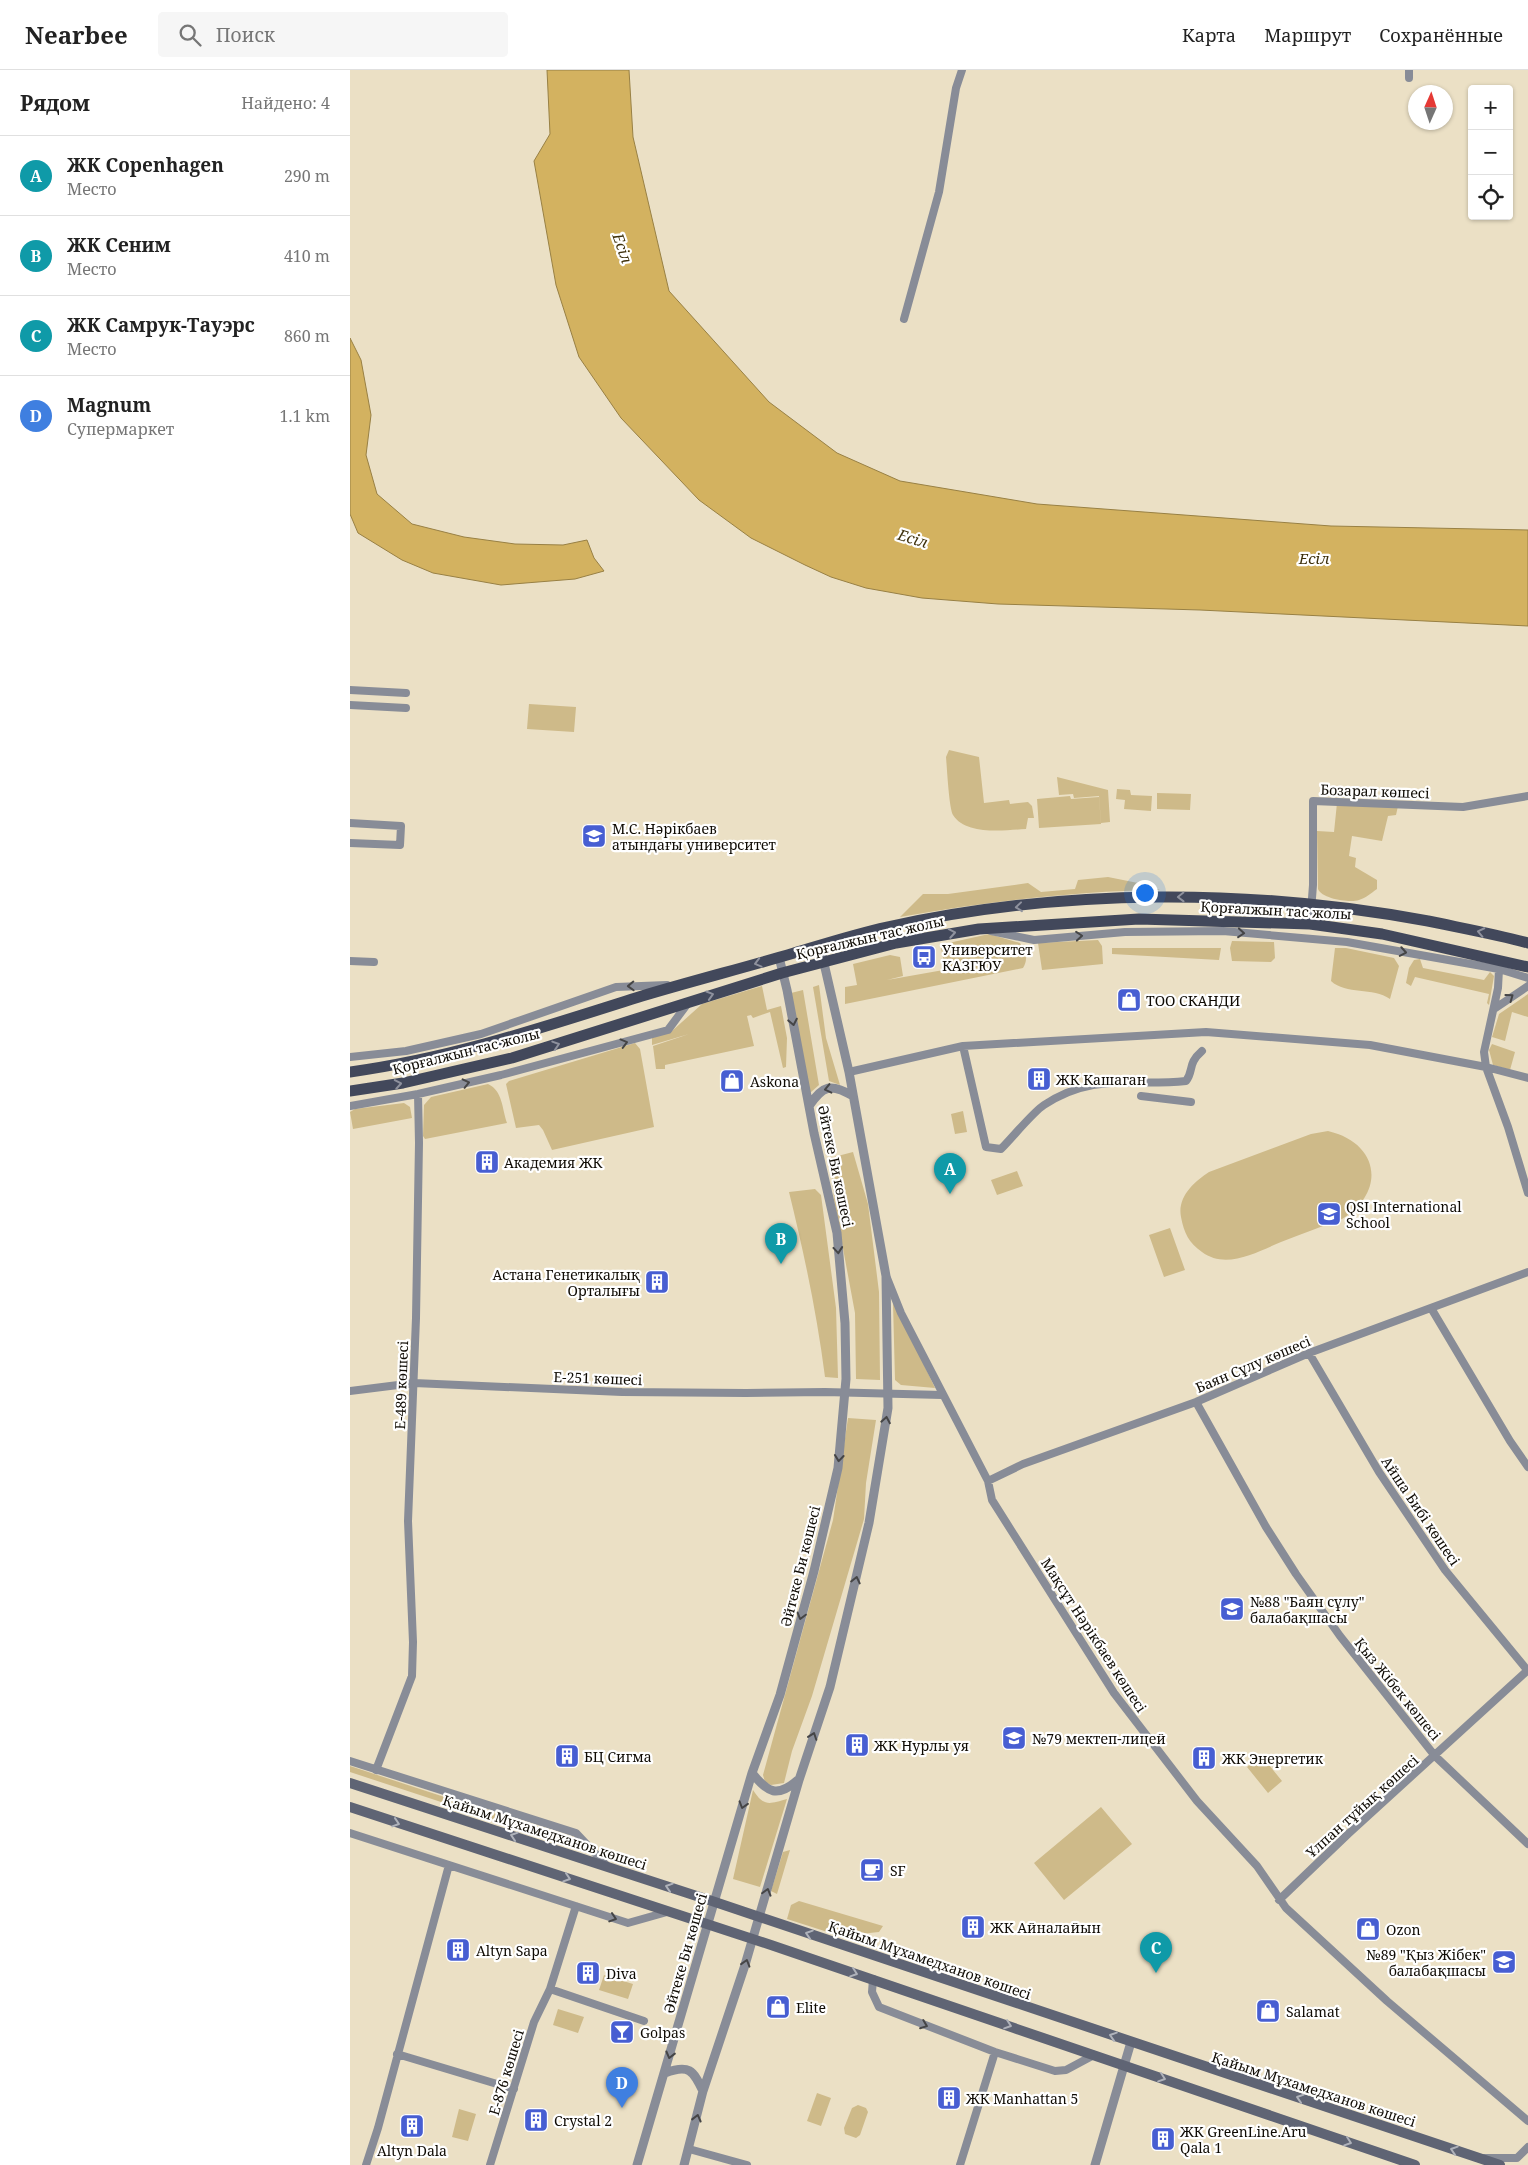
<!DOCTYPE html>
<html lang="ru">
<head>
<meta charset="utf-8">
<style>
  :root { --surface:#fff; --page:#f6f6f6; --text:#222; --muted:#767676; --line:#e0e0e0; --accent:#0f766e }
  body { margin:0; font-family:"Noto Serif",serif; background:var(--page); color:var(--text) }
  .controls { position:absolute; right:15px; top:15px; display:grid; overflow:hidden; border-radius:5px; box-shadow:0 1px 4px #0004 }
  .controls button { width:45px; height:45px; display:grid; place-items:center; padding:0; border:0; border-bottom:1px solid var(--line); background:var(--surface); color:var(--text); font:25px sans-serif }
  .compass { position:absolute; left:1058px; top:15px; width:45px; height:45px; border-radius:50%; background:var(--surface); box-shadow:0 1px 4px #0004; rotate:3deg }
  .you { position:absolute; left:794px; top:822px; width:18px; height:18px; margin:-12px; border:4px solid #fff; border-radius:50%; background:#1a73e8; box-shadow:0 0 0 8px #1a73e833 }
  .badge { display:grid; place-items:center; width:32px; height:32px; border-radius:50%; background:var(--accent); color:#fff; font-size:16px; font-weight:700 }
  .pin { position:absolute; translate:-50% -41px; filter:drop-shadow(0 1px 2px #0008) }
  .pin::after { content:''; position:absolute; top:26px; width:18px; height:15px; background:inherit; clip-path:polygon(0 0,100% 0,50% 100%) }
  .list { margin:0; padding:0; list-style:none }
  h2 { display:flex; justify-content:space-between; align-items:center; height:65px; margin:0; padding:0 20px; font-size:21px }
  h2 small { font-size:16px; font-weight:400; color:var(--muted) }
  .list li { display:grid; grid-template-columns:32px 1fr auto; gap:15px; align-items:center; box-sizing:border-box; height:80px; padding:0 20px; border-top:1px solid var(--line) }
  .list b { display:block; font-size:19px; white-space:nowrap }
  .list p { margin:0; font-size:16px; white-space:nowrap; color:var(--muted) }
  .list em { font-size:16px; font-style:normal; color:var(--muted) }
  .icon { flex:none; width:28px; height:28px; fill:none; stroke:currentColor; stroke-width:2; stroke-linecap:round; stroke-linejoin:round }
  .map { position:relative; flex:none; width:1178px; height:2095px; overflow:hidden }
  header { display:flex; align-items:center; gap:30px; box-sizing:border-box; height:70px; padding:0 25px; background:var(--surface); border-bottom:1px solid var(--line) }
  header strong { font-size:24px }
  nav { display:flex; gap:28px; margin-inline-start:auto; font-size:18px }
  .search { width:350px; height:45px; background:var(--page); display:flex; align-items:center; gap:12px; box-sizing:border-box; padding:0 18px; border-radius:5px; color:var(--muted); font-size:19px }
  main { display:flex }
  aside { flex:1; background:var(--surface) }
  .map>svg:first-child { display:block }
</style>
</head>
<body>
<header>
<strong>Nearbee</strong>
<div class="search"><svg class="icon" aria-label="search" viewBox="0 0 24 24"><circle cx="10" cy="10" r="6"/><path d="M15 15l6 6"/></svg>Поиск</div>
<nav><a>Карта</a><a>Маршрут</a><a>Сохранённые</a></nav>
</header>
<main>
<aside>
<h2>Рядом<small>Найдено: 4</small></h2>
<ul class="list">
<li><span class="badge" style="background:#0f9aa8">A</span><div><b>ЖК Copenhagen</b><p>Место</p></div><em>290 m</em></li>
<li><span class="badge" style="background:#0f9aa8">B</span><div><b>ЖК Сеним</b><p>Место</p></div><em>410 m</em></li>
<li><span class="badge" style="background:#0f9aa8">C</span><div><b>ЖК Самрук-Тауэрс</b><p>Место</p></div><em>860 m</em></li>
<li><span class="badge" style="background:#3f7fe0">D</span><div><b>Magnum</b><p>Супермаркет</p></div><em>1.1 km</em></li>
</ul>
</aside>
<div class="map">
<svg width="1178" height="2095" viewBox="0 0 1178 2095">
  <rect width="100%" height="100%" fill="#ebe0c5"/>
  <!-- green -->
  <path fill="#ceba89" d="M179,634L226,637L224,662L177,659Z
    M599,680L629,687L634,733L659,730L660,734L678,732L682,736L684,748H678L676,759C656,760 616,766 603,745C599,738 597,698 596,687Z
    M707,707L758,720L760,752L751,753L749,726L724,728L723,724L709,725Z
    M767,719L780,720L781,725L802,726L801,741L774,739L775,730L766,729Z
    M807,723L841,724L840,740L807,739Z
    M720,726L721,729L749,727L751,754L689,758L687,729Z
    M987,733L1048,736L1046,745L1038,746L1032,771L1002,766L999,786L1006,788L1005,797L1027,810V819C1021,823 1016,828 1009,830C1000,833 972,829 968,819L967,761L984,762Z
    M758,807L788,813L810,820C723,821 637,832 550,847L573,824H598L678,813L691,822L725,819L728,810Z
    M639,864L670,873C675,883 679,888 673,898L495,934V917L507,915L503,894L540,885L550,887L553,906L537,910L650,890L595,897L591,878L603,872Z
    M748,870L752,876L753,894L692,900L688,873Z
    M882,871L924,872L925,888L921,892L882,891L880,878Z
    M762,878H871L869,890L762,884Z
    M985,878H996L1044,888L1049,896L1040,929C1023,917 996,925 981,911Z
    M1070,889L1073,898L1134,910L1140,902L1144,906L1139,935L1137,933L1139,924L1065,907L1061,916L1056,913L1059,898L1064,890Z
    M469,915L476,968L490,1015L479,1011L463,917Z
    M412,916L417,940L431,936L437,968L436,997L433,998L420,942L403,948L401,945L397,946L404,976L315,995V999H306L303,976L339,964L302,975V968L322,961L352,934Z
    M453,920L469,1015L460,1023L441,923Z
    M1178,924V947L1162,942L1155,971L1142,967L1149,944Z
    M285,973L290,979L304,1057L202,1080L193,1060L189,1055L166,1058L156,1014L159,1011Z
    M1142,974L1165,982L1160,1000L1143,995L1139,980Z
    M138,1014C153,1021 152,1039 157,1053L75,1069L73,1066L74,1035L81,1027Z
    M54,1033L60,1037L62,1048L3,1059L0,1042L5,1039Z
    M613,1041L617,1062L605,1064L601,1044Z
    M978,1061C1029,1073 1037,1121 992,1149C972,1156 952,1164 931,1172C907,1182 876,1200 852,1182C839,1173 834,1163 831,1147C827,1127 844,1112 859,1102L961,1064Z
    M503,1082L518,1134L529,1222L530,1310L506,1309L505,1243L484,1130L480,1088Z
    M667,1101L673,1116L647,1125L641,1110Z
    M465,1119L471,1125L486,1238L488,1308L475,1307C467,1244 454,1183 439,1122Z
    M820,1158L835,1200L814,1207L799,1165Z
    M543,1233L550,1244L585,1318L551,1315L545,1310Z
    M498,1348L526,1350L516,1413L514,1449L462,1626L442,1681L434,1713L421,1715L415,1712L413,1705L483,1450Z
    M911,1685L932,1711L918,1723L897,1697Z
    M0,1696L222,1769L231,1778L0,1702Z
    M403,1720C414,1737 419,1734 437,1729L410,1817L383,1809Z
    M751,1737L782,1774L714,1830L684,1793Z
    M440,1780L427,1824L421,1821L433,1782Z
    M449,1831L533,1856L529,1862L490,1866L437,1849L441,1835Z
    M254,1905L283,1914L278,1929L249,1920Z
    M208,1939L234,1947L228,1963L203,1955Z
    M467,2023L481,2028L471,2056L457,2051Z
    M508,2035L516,2038L518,2042L510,2065L506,2068L495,2064L494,2058L502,2038Z
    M109,2039L126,2044L118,2071L102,2067Z"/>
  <!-- water -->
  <path fill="#d3b260" stroke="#988044" d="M197,0H279L283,67L319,221L419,332L487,383L550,411L687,434L981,456L1178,460V556L850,540L648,534L572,528L516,518L481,507L455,495L401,468L349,430L271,348L229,287L206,215L184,91L200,64Z
    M0,268L11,290L21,345L16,385L27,424L62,454L114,467L165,474L213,475L237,470L244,488L254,501L225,509L151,515L83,503L52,490L8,463L0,444Z"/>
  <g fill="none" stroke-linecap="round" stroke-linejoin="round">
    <!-- minor -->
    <path stroke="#888c97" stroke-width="8" d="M1059,8V0
      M554,249L589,122L606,18L612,0
      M0,620L56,623
      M0,635L56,638
      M0,753L51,756L50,775L0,773
      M960,854L963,815V731L1113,737L1178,726
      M641,861L684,870L775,862L873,861L997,872L1149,899L1178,908
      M0,891L24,892
      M1149,899L1148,918L1134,982L1136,997L1158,1057L1178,1123
      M1144,939L1178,916
      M613,976L636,1077L651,1079C663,1067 683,1042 694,1035C744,1002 782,1017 836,1011C844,1001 837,994 852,981
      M0,987L56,981L131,964L266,917L317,915
      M499,1002L613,976L856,962L1020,975L1136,997L1178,1008
      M791,1026L841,1032
      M0,1036L68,1024L151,1005L318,960L338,933
      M537,1208L551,1243L638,1411L642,1430L764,1623L847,1731L907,1796L936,1838L1037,1931L1178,2051
      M1081,1238L1160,1371L1178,1397
      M959,1283L1029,1402L1095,1500L1178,1601
      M0,1321L64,1313L272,1322L396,1323L475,1322L592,1325
      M846,1332L916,1457L946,1504L990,1566L1085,1686L1178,1774
      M638,1411L673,1394L846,1332L959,1283L1178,1202
      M0,1691L226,1763L257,1796
      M26,1700L62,1606L63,1572L58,1451L66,1248L69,1073L68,1024
      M0,1763L278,1853L317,1842
      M929,1830L998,1764L1178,1600
      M226,1836L200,1919L294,1951
      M523,1909L522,1922L529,1937L645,1982L705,2001L716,2000L744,1985
      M47,1984L164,2019
      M339,2079L397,2095
      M1134,2088H1167L1178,2077
      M16,2095L28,2058L99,1795
      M140,2095L184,1952L200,1919
      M610,2095L645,1982"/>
    <!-- tertiary -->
    <path stroke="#888c97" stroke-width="9" d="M459,1036C473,1015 481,1013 503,1026
      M402,1703C418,1723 427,1728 448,1710
      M315,2003C339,1994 343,2000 353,2021
      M287,2095L402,1703L430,1625L464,1501L488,1398L496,1309L495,1253L487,1163L464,1063L437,920L429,887
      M334,2095L353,2021L395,1895L449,1710L480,1617L519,1453L538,1338L536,1206L499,1002L470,876
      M745,2095L781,1972"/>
    <!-- secondary -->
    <path stroke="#5f6474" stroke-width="10" d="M0,1713L365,1832L1150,2095
      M0,1737L421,1875L1065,2095"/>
    <!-- primary -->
    <path stroke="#42485b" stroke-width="11" d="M0,1002C102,988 194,957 292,926C342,911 393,898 444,883C474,874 505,864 537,857C714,818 900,818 1078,851C1111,858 1145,864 1178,873
      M0,1021L53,1013L162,988L432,903L546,873L629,859L789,849L960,854L1032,864L1178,897"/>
  </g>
  <!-- one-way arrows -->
  <defs><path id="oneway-chevron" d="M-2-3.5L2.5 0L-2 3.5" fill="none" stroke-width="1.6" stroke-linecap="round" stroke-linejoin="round" transform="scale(1.25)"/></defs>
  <g stroke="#8e919d">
    <use href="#oneway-chevron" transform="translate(831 827) rotate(179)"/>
    <use href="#oneway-chevron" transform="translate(669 837) rotate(174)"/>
    <use href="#oneway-chevron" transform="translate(1131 862) rotate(-168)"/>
    <use href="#oneway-chevron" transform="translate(602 863) rotate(-10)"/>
    <use href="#oneway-chevron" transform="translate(408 893) rotate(165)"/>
    <use href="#oneway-chevron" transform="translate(360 925) rotate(-17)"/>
    <use href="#oneway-chevron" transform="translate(206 975) rotate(-18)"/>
    <use href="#oneway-chevron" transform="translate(48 1014) rotate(-10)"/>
  </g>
  <g stroke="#454546">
    <use href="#oneway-chevron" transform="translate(891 863) rotate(5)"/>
    <use href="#oneway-chevron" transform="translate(729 866) rotate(-5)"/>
    <use href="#oneway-chevron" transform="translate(1053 882) rotate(10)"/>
    <use href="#oneway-chevron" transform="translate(281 916) rotate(178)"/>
    <use href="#oneway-chevron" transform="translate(1160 927) rotate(-36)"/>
    <use href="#oneway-chevron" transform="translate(443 952) rotate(79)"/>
    <use href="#oneway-chevron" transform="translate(274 973) rotate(-15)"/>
    <use href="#oneway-chevron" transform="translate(116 1013) rotate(-13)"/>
    <use href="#oneway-chevron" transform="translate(478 1019) rotate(167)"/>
    <use href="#oneway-chevron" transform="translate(488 1180) rotate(85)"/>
    <use href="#oneway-chevron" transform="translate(536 1350) rotate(-80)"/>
    <use href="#oneway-chevron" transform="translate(489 1388) rotate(96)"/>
    <use href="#oneway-chevron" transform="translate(506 1510) rotate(-77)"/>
    <use href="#oneway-chevron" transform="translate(451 1546) rotate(105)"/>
    <use href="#oneway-chevron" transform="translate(463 1666) rotate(-71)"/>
    <use href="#oneway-chevron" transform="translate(393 1735) rotate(107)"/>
    <use href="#oneway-chevron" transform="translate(417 1822) rotate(-74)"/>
    <use href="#oneway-chevron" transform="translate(263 1848) rotate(18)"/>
    <use href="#oneway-chevron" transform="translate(396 1893) rotate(-73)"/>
    <use href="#oneway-chevron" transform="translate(574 1955) rotate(21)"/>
    <use href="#oneway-chevron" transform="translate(320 1985) rotate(104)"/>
    <use href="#oneway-chevron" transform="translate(347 2048) rotate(-76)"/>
  </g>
  <g stroke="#afb2ba">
    <use href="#oneway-chevron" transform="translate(46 1753) rotate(18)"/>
    <use href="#oneway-chevron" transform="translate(164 1766) rotate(-162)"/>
    <use href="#oneway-chevron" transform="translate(217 1808) rotate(18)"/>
    <use href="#oneway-chevron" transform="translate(319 1817) rotate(-162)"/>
    <use href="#oneway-chevron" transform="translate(459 1864) rotate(-162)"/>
    <use href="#oneway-chevron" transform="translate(504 1903) rotate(19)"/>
    <use href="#oneway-chevron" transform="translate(658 1955) rotate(19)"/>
    <use href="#oneway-chevron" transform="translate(763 1966) rotate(-162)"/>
    <use href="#oneway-chevron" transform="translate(812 2008) rotate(19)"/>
    <use href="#oneway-chevron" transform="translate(950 2028) rotate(-162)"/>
    <use href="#oneway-chevron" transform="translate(998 2072) rotate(19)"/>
    <use href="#oneway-chevron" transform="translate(1104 2080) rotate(-162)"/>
  </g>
  <!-- icons -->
  <defs>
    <symbol id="university-square" viewBox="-11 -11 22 22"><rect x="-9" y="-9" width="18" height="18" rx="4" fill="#475ed2" stroke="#fff"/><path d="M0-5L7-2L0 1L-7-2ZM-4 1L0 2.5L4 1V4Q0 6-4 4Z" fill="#fff"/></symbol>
    <symbol id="bus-square" viewBox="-11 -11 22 22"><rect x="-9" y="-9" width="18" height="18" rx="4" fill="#475ed2" stroke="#fff"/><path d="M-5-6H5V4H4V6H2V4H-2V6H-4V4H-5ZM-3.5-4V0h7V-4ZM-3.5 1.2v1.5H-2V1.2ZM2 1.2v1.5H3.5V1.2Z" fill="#fff"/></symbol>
    <symbol id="shop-square" viewBox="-11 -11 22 22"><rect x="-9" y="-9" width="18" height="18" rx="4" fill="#475ed2" stroke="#fff"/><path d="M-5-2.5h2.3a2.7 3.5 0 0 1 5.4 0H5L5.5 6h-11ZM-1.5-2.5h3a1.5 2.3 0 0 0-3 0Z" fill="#fff"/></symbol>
    <symbol id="building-square" viewBox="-11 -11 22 22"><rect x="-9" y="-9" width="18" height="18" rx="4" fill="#475ed2" stroke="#fff"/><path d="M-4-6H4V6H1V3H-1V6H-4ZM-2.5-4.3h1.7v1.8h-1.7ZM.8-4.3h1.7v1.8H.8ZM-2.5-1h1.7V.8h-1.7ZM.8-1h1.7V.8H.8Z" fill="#fff"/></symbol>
    <symbol id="school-square" viewBox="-11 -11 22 22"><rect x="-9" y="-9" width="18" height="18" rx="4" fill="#475ed2" stroke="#fff"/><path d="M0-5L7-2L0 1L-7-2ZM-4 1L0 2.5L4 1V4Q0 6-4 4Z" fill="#fff"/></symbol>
    <symbol id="cafe-square" viewBox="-11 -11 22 22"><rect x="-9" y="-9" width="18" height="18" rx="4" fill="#475ed2" stroke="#fff"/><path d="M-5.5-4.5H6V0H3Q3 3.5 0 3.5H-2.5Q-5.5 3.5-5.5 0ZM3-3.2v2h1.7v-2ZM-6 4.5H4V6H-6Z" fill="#fff"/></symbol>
    <symbol id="bar-square" viewBox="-11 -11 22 22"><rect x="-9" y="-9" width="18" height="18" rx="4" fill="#475ed2" stroke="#fff"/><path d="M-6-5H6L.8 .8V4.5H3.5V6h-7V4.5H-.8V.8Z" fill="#fff"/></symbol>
  </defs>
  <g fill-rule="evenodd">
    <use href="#university-square" x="230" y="752" width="28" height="28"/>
    <use href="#bus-square" x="560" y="873" width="28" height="28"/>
    <use href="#shop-square" x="765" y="916" width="28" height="28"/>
    <use href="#building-square" x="675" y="995" width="28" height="28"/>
    <use href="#shop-square" x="368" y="997" width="28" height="28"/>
    <use href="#building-square" x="123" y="1078" width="28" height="28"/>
    <use href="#school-square" x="965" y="1130" width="28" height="28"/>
    <use href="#building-square" x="293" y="1198" width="28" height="28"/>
    <use href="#school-square" x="868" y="1525" width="28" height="28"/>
    <use href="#school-square" x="650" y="1654" width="28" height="28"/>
    <use href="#building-square" x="493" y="1661" width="28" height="28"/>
    <use href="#building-square" x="203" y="1672" width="28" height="28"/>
    <use href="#building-square" x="840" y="1674" width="28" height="28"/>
    <use href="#cafe-square" x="508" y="1786" width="28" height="28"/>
    <use href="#building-square" x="609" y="1843" width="28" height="28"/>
    <use href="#shop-square" x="1004" y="1845" width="28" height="28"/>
    <use href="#building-square" x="94" y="1866" width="28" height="28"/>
    <use href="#school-square" x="1140" y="1878" width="28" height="28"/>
    <use href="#building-square" x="224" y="1889" width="28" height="28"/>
    <use href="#shop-square" x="414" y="1923" width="28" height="28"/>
    <use href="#shop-square" x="904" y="1927" width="28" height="28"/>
    <use href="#bar-square" x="258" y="1948" width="28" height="28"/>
    <use href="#building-square" x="585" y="2014" width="28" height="28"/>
    <use href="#building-square" x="172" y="2036" width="28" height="28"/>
    <use href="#building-square" x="48" y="2042" width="28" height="28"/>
    <use href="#building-square" x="799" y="2055" width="28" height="28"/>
  </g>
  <g text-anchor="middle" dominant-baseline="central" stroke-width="4.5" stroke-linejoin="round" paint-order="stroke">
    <!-- street labels -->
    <g font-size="14" fill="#0f0b04" stroke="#fff">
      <text transform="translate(1025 721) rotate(2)">Бозарал көшесі</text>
      <text transform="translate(926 840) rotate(3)">Қорғалжын тас жолы</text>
      <text transform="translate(520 867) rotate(-13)">Қорғалжын тас жолы</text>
      <text transform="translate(116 981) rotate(-14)">Қорғалжын тас жолы</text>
      <text transform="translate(486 1096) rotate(78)">Әйтеке Би көшесі</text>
      <text transform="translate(903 1294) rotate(-23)">Баян Сұлу көшесі</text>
      <text transform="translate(248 1308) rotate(2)">Е-251 көшесі</text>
      <text transform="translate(51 1315) rotate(-88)">Е-489 көшесі</text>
      <text transform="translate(1071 1441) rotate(56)">Айша Бибі көшесі</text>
      <text transform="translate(450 1496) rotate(-76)">Әйтеке Би көшесі</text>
      <text transform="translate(744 1565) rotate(57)">Мақсұт Нәрікбаев көшесі</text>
      <text transform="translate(1048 1619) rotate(51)">Қыз Жібек көшесі</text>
      <text transform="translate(1012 1736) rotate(-42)">Ұлпан тұйық көшесі</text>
      <text transform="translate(195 1762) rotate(18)">Қайым Мұхамедханов көшесі</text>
      <text transform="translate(335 1883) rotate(-74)">Әйтеке Би көшесі</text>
      <text transform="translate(580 1890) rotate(19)">Қайым Мұхамедханов көшесі</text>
      <text transform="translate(156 2002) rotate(-73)">Е-876 көшесі</text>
      <text transform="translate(964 2019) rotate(18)">Қайым Мұхамедханов көшесі</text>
    </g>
    <!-- poi labels -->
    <g font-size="14" fill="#0f0b04" stroke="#fff" text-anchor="start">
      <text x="262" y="758">М.С. Нәрікбаев<tspan x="262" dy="16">атындағы университет</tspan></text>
      <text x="592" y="879">Университет<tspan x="592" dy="16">КАЗГЮУ</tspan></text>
      <text x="796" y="930">ТОО СКАНДИ</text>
      <text x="706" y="1009">ЖК Кашаган</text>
      <text x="400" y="1011">Askona</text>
      <text x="154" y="1092">Академия ЖК</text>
      <text x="996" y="1136">QSI International<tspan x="996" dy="16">School</tspan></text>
      <text x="290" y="1204" text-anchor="end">Астана Генетикалық<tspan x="290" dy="16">Орталығы</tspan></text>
      <text x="900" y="1531">№88 "Баян сұлу"<tspan x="900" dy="16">балабақшасы</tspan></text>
      <text x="682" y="1668">№79 мектеп-лицей</text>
      <text x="524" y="1675">ЖК Нурлы уя</text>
      <text x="234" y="1686">БЦ Сигма</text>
      <text x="872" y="1688">ЖК Энергетик</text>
      <text x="540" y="1800">SF</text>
      <text x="640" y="1857">ЖК Айналайын</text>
      <text x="1036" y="1859">Ozon</text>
      <text x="126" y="1880">Altyn Sapa</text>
      <text x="1136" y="1884" text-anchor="end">№89 "Қыз Жібек"<tspan x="1136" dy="16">балабақшасы</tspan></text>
      <text x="256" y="1903">Diva</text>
      <text x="446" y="1937">Elite</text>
      <text x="936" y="1941">Salamat</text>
      <text x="290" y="1962">Golpas</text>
      <text x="616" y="2028">ЖК Manhattan 5</text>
      <text x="204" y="2050">Crystal 2</text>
      <text x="830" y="2061">ЖК GreenLine.Aru<tspan x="830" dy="16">Qala 1</tspan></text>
      <text x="62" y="2080" text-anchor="middle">Altyn Dala</text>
    </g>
    <!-- water labels -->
    <g font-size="15" font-style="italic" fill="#3e300b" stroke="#fff">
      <text transform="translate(273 178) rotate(71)">Есіл</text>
      <text transform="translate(563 468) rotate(17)">Есіл</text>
      <text x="964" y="488">Есіл</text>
    </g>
  </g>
</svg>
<div class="controls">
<button>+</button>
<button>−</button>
<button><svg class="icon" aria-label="locate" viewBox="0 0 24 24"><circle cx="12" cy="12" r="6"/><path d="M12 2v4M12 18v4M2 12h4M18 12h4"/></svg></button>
</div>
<svg class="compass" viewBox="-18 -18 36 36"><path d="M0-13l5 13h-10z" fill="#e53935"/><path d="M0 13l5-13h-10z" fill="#767676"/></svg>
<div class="you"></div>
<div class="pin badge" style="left:600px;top:1124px;background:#0f9aa8">A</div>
<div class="pin badge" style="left:431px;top:1194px;background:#0f9aa8">B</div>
<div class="pin badge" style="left:806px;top:1903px;background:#0f9aa8">C</div>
<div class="pin badge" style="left:272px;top:2038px;background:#3f7fe0">D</div>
</div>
</main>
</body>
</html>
